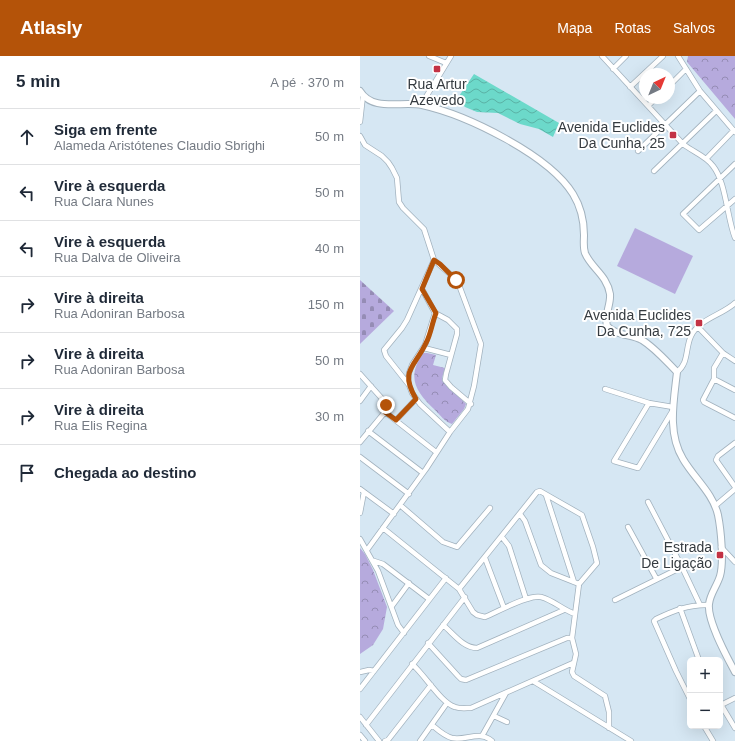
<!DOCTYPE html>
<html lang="pt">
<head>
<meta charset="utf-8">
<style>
  :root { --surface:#fff; --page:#f2f2f3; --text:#1f2937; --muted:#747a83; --line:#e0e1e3; --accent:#b45309 }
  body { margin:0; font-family:Helvetica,sans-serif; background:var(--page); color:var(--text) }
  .controls { position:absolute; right:12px; bottom:12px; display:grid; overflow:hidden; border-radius:6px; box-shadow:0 4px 16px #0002 }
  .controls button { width:36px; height:36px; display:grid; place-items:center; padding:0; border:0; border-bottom:1px solid var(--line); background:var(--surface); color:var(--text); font:20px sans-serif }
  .compass { position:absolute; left:279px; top:12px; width:36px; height:36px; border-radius:50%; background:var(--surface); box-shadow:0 4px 16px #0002; rotate:43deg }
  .stop { position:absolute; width:12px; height:12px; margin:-9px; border:3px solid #b45309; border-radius:50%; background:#fff }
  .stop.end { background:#b45309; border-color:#fff; box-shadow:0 1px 4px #0008 }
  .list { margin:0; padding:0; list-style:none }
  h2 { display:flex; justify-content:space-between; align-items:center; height:52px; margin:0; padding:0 16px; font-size:17px }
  h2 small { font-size:13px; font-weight:400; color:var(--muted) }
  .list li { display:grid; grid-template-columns:26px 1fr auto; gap:12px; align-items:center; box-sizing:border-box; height:56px; padding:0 16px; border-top:1px solid var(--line) }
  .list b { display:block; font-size:15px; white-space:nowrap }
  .list p { margin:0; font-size:13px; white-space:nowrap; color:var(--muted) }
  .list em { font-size:13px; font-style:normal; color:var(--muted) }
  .icon { flex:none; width:22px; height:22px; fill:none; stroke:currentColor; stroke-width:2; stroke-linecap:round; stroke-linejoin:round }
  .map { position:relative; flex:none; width:375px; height:685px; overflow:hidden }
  header { display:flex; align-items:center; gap:24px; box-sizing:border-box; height:56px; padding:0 20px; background:var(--accent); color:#fff }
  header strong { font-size:19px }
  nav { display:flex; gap:22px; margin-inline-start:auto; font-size:14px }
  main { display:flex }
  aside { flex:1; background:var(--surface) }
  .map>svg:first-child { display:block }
</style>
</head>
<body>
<header>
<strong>Atlasly</strong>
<nav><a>Mapa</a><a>Rotas</a><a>Salvos</a></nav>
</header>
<main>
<aside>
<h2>5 min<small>A pé · 370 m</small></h2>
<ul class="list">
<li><svg class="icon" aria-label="ahead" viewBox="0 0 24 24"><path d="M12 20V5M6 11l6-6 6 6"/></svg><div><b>Siga em frente</b><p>Alameda Aristótenes Claudio Sbrighi</p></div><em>50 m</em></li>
<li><svg class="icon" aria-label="left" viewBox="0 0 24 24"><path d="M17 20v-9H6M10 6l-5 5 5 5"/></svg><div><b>Vire à esquerda</b><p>Rua Clara Nunes</p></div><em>50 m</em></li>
<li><svg class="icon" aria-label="left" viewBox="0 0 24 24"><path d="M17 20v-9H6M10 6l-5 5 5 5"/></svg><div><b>Vire à esquerda</b><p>Rua Dalva de Oliveira</p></div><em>40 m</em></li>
<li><svg class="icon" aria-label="right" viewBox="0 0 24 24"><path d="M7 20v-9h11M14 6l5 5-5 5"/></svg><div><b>Vire à direita</b><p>Rua Adoniran Barbosa</p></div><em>150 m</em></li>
<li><svg class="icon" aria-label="right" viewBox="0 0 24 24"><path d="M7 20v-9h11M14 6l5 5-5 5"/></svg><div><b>Vire à direita</b><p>Rua Adoniran Barbosa</p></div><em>50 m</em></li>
<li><svg class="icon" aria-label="right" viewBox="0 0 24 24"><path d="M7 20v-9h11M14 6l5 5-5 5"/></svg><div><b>Vire à direita</b><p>Rua Elis Regina</p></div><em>30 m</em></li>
<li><svg class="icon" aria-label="arrive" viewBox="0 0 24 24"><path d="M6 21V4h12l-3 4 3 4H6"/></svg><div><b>Chegada ao destino</b></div></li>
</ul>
</aside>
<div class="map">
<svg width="375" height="685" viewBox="0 0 375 685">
  <defs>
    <pattern id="forest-crowns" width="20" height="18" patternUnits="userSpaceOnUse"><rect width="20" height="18" fill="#b6aadd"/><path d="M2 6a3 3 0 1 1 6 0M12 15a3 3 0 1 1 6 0" fill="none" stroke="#958cb5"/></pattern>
    <pattern id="cemetery-stones" width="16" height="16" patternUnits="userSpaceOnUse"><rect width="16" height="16" fill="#b6aadd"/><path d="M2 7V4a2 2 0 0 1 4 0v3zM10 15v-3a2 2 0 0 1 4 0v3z" fill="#958cb5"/></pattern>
    <pattern id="water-waves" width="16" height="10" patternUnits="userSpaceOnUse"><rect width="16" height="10" fill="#6cd9ca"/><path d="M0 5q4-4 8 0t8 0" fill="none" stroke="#5ab1a5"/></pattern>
  </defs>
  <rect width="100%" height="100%" fill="#d6e7f3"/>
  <!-- forest -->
  <path fill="url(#forest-crowns)" d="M328,0H375V63L327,6Z
    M63,297H67L76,299L73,309L85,312L82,322L84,326L106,348L104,353L92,368C85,366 80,359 75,354C56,336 46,322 63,297Z
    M0,492L5,498L13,514L27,551L23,573L13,589L0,598Z"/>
  <!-- cemetery -->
  <path fill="url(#cemetery-stones)" d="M0,224L34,255L0,288Z"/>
  <!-- pitch -->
  <path fill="#b6aadd" d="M275,172L333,200L315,238L257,210Z"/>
  <!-- water -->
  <path fill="url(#water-waves)" d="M114,18L199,67L193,81L179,73L160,68L138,57L117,56L105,51L97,43Z"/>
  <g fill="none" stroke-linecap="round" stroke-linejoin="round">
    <defs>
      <path id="minor" d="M69,0L86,7
        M242,0L323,88C333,96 346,100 353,110C366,126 367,162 375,182
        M318,0L340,35L375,76
        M253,13L266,0
        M309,30L326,13
        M270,31L303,0
        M61,49L91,0
        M288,50L296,42
        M0,66L3,39
        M0,80L5,89L22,100L28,106L32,112L37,122L39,146L43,152L64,173L74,204L91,219L99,229L121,288L114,330L108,353L90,376L66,413L7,494
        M278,95L340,35
        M346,103L374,74
        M375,108L323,158L339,174L375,143
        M294,115L356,55
        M62,233L75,257L88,264L97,273V278L86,318L85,324L91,331L111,348
        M75,257L65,289L52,309L49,317L48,326L52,337L60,348L90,376
        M337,270L363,297L375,305
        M64,292L91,299
        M363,297L354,312V323L343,344L344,346L375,362
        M317,316C329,307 325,293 331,280C339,263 362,259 375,247
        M0,318L25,346L26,351L25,356L0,386
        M354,323L375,334
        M49,329L26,300L24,294L42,272L47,264L74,204
        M245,333L289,347L254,405L278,412L313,354
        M0,345L11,330
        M289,347L313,351
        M25,356L76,396
        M36,364L56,343
        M8,375L63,417
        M375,387L358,400L356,404L375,431
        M0,401L49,438
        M0,433L34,458
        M186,439L214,526
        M288,446L322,511L340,549
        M40,449L83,486L97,491L130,452
        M355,450L375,433
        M0,457L4,436
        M160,458L165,465L181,509L191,517L219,528
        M268,471L296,522
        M23,472L99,533L113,556L117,559L125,561C137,556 169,538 181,541C193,544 203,554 215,558
        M142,481L149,490L166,543
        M0,483L18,515L38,569L44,577
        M361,491L375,506
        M125,502L144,552
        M14,505L23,508L69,543
        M99,533L177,436L180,435L222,459L233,491L237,507L219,528L212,582L216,598L212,616L214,620L245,640L249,656V672
        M255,544L322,511
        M32,550L49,527
        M320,552L339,604
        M83,569C93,577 103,592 117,592L204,554
        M68,587L98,620L101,623L106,624L207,582H212
        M52,608C65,619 81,647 95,651C100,653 106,652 111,652L213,607
        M0,616L9,614L14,615
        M173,625L271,685
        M0,633L86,522
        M330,643L316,615L294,565L296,563C313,555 329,548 349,549
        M360,647L375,672
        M361,649L375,642
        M134,660L147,666
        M0,661L19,685
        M6,669L105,541
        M72,669C78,674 84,680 92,682C106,685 119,674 132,685
        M344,670L353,685
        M0,679L5,685
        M122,680L146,637
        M25,685L28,684L71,629
        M60,685L87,647"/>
      <path id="secondary" d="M0,35C13,56 41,45 62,49C107,59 189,99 213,138C221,151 224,164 224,179C224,184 223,191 225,197C231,212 247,219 250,238C251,249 244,259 247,270C256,280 271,278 282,284C295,292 306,305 317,316C314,344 307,377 323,403C334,422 353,437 358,459C361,474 364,506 360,520C357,530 350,538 349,548C347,565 367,601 375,616"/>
    </defs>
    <!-- minor casing -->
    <use href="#minor" stroke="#a2b2be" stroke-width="6"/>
    <!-- secondary casing -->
    <use href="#secondary" stroke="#a2b2be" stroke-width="8"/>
    <!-- minor -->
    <use href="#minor" stroke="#fff" stroke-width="4.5"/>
    <!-- secondary -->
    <use href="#secondary" stroke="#fff" stroke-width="6"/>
  </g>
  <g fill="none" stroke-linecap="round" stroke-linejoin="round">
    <!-- route -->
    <path stroke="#b45309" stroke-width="5" d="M26,349L25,356L36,364L56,343C39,314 55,311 66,287C71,278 72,267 76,257L62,233L74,204L80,208L96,224"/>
  </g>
  <!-- markers -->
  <g fill="#c33244" stroke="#fff" stroke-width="1.5">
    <rect x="73" y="9" width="8" height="8" rx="2"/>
    <rect x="309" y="75" width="8" height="8" rx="2"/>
    <rect x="335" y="263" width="8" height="8" rx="2"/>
    <rect x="356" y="495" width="8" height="8" rx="2"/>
  </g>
  <g text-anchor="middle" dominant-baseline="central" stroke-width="4" stroke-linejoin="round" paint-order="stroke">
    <!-- poi labels -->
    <g font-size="14" fill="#353b40" stroke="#fff" text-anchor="end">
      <text x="77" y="28" text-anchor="middle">Rua Artur<tspan x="77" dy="16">Azevedo</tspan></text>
      <text x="305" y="71">Avenida Euclides<tspan x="305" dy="16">Da Cunha, 25</tspan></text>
      <text x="331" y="259">Avenida Euclides<tspan x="331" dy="16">Da Cunha, 725</tspan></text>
      <text x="352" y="491">Estrada<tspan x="352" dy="16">De Ligação</tspan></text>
    </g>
  </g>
</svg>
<div class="controls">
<button>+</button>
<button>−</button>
</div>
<svg class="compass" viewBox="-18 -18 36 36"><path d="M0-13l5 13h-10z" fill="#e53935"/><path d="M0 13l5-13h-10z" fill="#747a83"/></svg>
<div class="stop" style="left:96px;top:224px"></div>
<div class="stop end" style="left:26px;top:349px"></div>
</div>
</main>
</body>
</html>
